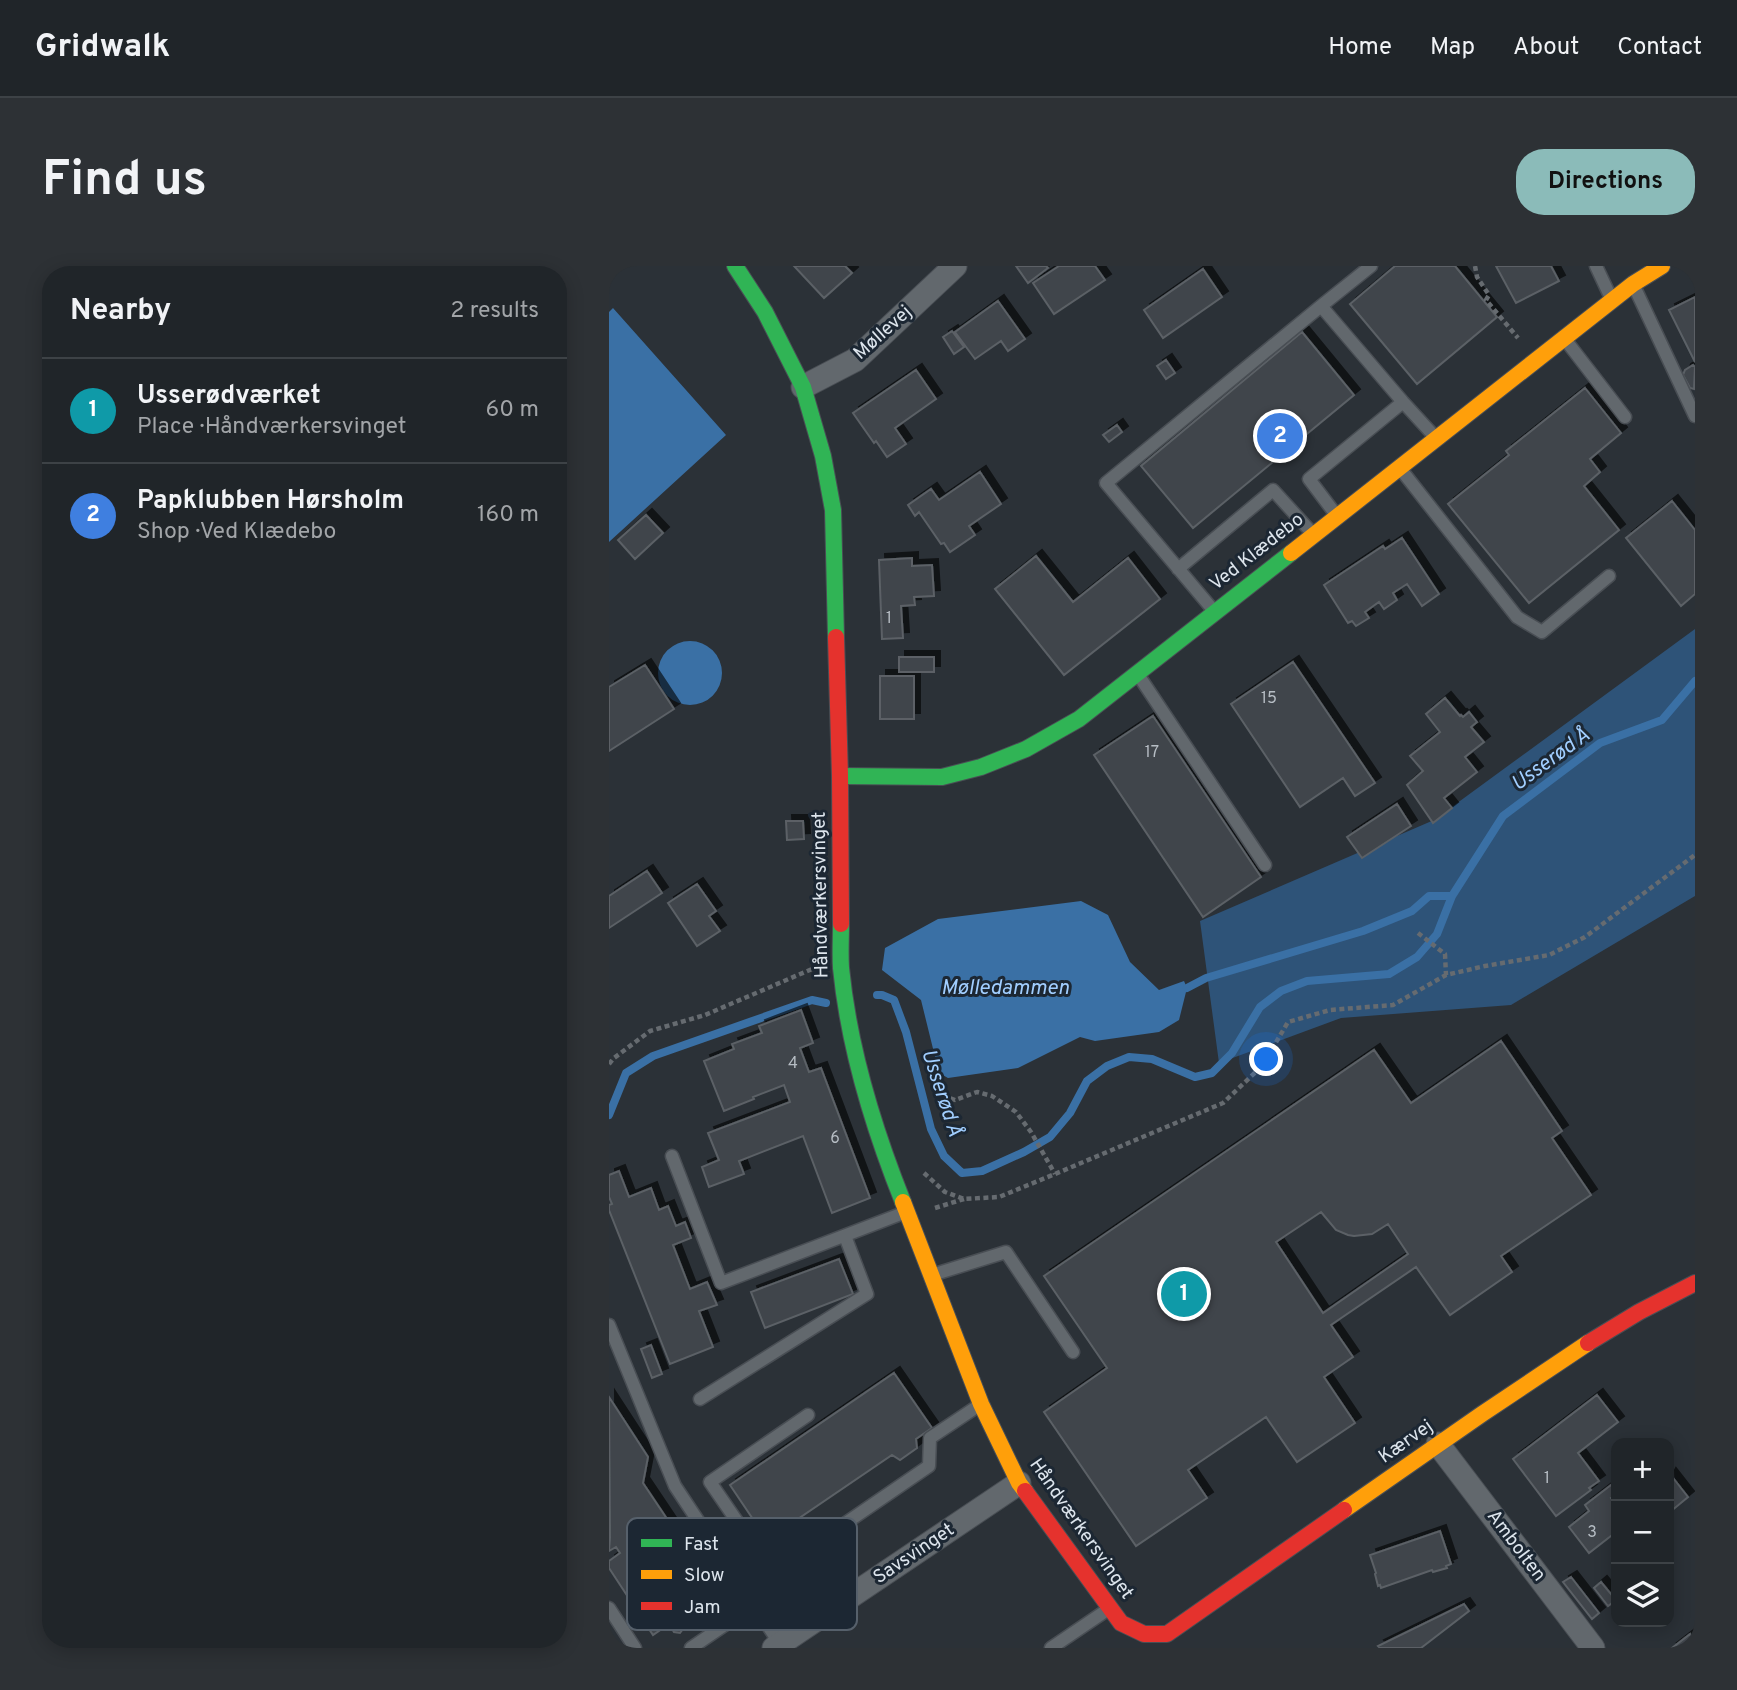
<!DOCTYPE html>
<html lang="en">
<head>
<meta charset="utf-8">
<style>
  :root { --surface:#202529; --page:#2d3135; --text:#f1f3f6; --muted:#a2a5a8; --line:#3d4246; --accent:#8bbbb9 }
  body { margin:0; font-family:Overpass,sans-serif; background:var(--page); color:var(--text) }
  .controls { position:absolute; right:21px; bottom:21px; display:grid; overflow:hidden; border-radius:14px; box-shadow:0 4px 18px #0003 }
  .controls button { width:63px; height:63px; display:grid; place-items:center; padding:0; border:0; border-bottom:2px solid var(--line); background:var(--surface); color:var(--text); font:35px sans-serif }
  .you { position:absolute; left:658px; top:794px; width:24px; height:24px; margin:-18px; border:5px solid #fff; border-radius:50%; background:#1a73e8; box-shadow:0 0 0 10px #1a73e833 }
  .badge { display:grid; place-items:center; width:46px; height:46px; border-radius:50%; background:var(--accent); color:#fff; font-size:23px; font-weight:700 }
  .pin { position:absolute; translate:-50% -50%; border:4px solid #fff; box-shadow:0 2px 7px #0006 }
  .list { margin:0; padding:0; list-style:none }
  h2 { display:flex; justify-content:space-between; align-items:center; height:91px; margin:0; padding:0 28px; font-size:30px }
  h2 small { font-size:23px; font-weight:400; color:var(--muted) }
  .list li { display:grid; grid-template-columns:46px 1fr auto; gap:21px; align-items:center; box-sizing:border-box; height:105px; padding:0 28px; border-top:2px solid var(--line) }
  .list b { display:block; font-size:26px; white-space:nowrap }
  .list p { margin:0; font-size:23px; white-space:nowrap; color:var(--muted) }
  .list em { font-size:23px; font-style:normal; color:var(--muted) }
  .icon { flex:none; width:38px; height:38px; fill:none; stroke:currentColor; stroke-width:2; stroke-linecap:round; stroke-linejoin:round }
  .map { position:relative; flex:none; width:1086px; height:1382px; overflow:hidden; border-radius:28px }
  header { display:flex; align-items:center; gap:42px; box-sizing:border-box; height:98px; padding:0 35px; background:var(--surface); border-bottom:2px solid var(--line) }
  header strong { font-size:33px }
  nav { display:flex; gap:38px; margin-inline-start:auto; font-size:24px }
  .intro { display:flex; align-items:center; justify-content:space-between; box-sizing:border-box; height:168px; padding:0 42px }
  h1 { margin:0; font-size:49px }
  .button { padding:18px 32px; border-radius:28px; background:var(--accent); color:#111; font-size:24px; font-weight:700 }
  main { display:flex; gap:42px; padding:0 42px }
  aside { flex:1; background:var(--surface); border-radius:28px; box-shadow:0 4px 18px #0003 }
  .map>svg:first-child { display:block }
</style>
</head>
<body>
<header>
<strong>Gridwalk</strong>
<nav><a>Home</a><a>Map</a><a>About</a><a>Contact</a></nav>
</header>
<div class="intro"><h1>Find us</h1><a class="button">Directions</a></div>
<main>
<aside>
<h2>Nearby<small>2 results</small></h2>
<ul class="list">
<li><span class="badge" style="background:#0f9aa8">1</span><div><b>Usserødværket</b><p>Place · Håndværkersvinget</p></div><em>60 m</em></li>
<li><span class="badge" style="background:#3f7fe0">2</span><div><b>Papklubben Hørsholm</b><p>Shop · Ved Klædebo</p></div><em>160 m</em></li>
</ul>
</aside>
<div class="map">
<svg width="1086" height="1382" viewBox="0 0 1086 1382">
  <defs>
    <filter id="shadow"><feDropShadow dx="6" dy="-6" stdDeviation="0" flood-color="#0009"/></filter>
  </defs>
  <rect width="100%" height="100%" fill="#2b3137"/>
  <!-- green -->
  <path fill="#2e5378" d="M1086,363V630L902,739L732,752L610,797L591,655L825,554Z"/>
  <!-- water -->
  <path fill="#3a70a5" d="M4,42L117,169L0,276V46Z
    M49 407a32 32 0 1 1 64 0a32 32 0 1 1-64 0Z
    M472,635L499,649L521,696L550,724L575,715L578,722L570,754L550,766L486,775L471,771L409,802L339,812L330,807L312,734L273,704L276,682L329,653Z"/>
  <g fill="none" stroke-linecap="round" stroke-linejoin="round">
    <!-- stream -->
    <path stroke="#3a70a5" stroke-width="8" d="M578,722L597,712L754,665L803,645L820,630H843
      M268,729H273L285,734L297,766L322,863L335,890L353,907L373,905L415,886L441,871L461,847L478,815L498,800L520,791L543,793L586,811L603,807L623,787L651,741L672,725L698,715L780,708L808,691L828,668L843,630L894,550L991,477L1053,454L1086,415
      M0,849L17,807L44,790L203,734L217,737"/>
  </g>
  <!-- building -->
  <path fill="#40454b" stroke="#5b6166" stroke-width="2" fill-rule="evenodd" filter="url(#shadow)" d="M185,0H236L243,7L215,32Z
    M407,0H437L439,2L419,17Z
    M450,0H486L496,14L445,48L424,17Z
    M786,0H846L888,51L808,118L741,38Z
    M887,0H942L950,15L907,37Z
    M594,3L613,31L554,72L535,44Z
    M1086,31V96L1060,44Z
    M389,35L416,73L399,85L392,75L366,93L346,66Z
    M343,65L355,81L345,88L334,71Z
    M693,66L745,129L584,262L532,200Z
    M557,94L566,107L557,113L548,100Z
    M1084,99L1086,101L1085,123L1081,122L1074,109L1076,104Z
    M307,104L327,133L286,162L297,178L278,191L267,175L265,177L244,147Z
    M976,122L1012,167L981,193L991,206L975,220L1010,264L920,337L839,238L900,189L897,185Z
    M508,159L513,166L500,176L494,169Z
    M371,206L392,238L360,260L366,269L341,286L335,277L332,278L310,246L306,250L299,239L322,223L330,234Z
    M1063,235L1086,264V328L1072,340L1017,272Z
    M37,249L54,267L26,293L9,274Z
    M793,272L830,328L813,340L798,318L784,327L788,334L775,343L770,336L756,346L760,352L747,360L743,355L739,357L715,319L774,280L776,283Z
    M427,290L464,336L519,292L551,333L455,409L386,323Z
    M303,292V300L323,299L325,330L305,331L306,339L292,340L294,372L273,373L270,294Z
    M290,391H325V406H290Z
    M684,396L766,517L746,530L734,512L691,541L622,438Z
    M36,399L65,443L0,485V421Z
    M271,410H305V453H271Z
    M836,432L851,450L852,449L854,451L860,446L868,456L862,461L875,476L856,491L868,506L835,532L843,542L824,557L798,519L814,505L801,490L831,466L817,448Z
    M544,450L652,611L594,651L485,489Z
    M788,538L802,560L753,592L738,571Z
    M177,555H194L195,573L178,574Z
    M38,605L53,627L0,662V630Z
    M88,618L107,645L100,650L111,665L88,680L59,637Z
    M192,744L204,777L191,782L200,806L212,802L261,932L223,947L194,870L130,895L135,908L100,921L93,901L110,894L99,867L181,836L175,819L144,831L145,833L115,845L95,795L125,783L123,778L153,767L150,760Z
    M892,775L953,865L943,872L982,929L892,990L903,1006L841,1049L807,1001L722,1059L744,1091L715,1111L746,1157L688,1196L657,1151L579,1204L598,1232L527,1280L435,1146L498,1102L435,1010L765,784L802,837ZM712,946L727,964L739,969L745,970L763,968L779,958L799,988L714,1047L667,976Z
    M10,905L20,931L42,922L50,944L59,940L67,960L76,956L82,972L64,979L81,1023L98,1016L108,1039L90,1045L104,1081L61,1098L0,944V939L3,938L0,931V909Z
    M230,993L244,1028L156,1062L142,1026Z
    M42,1079L53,1108L43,1112L32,1083Z
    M285,1107L323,1162L307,1173L308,1182L291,1194L283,1189L158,1274L121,1219Z
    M988,1129L1009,1156L969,1187L990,1215L980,1222L982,1224L947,1250L904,1193Z
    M0,1131L39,1191L34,1217L107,1326L68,1352L74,1363L71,1367L65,1366L60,1358L44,1369L0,1302V1295L11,1287L7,1281L0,1285L1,1272Z
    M1061,1208L1079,1231L1061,1246L1060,1210Z
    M1006,1216L1007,1229L1002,1232L1007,1239V1266L980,1287L960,1261L980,1245L976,1239Z
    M831,1265L842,1298L837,1300L838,1302L824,1306L823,1304L772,1322L771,1319L769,1320L766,1308L767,1307L761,1289Z
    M962,1311L990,1347L983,1353L954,1316Z
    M992,1316L1007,1334L999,1340L985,1322Z
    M855,1338L860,1345L812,1382H771L769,1380Z
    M1081,1368L1082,1370L1086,1368V1382H1063Z"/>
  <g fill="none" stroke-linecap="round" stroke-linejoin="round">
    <defs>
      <path id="lane" d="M987,0L1003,34
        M1024,18L1086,150
        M712,40L794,136L827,172
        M955,72L1016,151
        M790,201L908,351L933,366L1000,310
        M728,250L700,213L794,136
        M569,303L664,224L704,268
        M605,345L497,217L712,40L762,0
        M528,407L656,599
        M63,890L112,1017L297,946
        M323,1009L397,986L464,1086
        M0,1059L66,1220L171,1378
        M91,1133L258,1028L236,970
        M174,1300L156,1296L101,1216L199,1149
        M0,1342L26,1382
        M209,1352L174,1300L320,1200L321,1172L372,1138
        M82,1382L145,1339
        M442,1382L501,1342"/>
      <path id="street" d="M194,121L246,94L346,0
        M829,1178L984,1382
        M165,1382L410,1217"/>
      <path id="fast" d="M126,0L156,46L194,121L214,190L224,244L227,371
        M231,510L333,511L372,501L417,483L470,453L682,287
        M232,658C232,673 231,687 232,702C240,783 264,861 294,936"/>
      <path id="slow" d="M682,287L1024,18L1053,0
        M294,936L372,1138L410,1217L416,1225
        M735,1244L873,1148L979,1077"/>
      <path id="jam" d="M227,371L231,510L232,658
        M979,1077L1030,1046L1086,1017
        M416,1225L512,1357L535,1368H558L735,1244"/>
    </defs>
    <!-- lane casing -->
    <use href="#lane" stroke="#494e54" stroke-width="15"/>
    <!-- street casing -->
    <use href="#street" stroke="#494e54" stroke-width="25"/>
    <!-- fast casing -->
    <use href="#fast" stroke="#494e54" stroke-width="18"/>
    <!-- slow casing -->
    <use href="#slow" stroke="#494e54" stroke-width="18"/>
    <!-- jam casing -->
    <use href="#jam" stroke="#494e54" stroke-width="18"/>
    <!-- path -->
    <path stroke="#666b70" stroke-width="4.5" stroke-dasharray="5 3.5" stroke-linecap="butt" d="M866,0L868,11L880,29L877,34L909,72
      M809,667L836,688L837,709
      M0,798L5,792L41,765L96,749L203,703
      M332,819L338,831L346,834L368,826L383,830L407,846L422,866L446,908
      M315,907L336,926L355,933L390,931L446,908L614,837L653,800L679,756L721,744L784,739L837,709L876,700L940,689L976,671L1086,589
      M326,942L355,933"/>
    <!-- lane -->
    <use href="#lane" stroke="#62686d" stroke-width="12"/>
    <!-- street -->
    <use href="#street" stroke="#62686d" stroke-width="23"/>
    <!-- fast -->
    <use href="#fast" stroke="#30b455" stroke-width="16"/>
    <!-- slow -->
    <use href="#slow" stroke="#ff9f0a" stroke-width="16"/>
    <!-- jam -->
    <use href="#jam" stroke="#e5322d" stroke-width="16"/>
  </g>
  <g text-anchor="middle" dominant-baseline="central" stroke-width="6" stroke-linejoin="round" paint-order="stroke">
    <!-- number labels -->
    <g font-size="16" fill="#b6bdc4">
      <text x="280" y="353">1</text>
      <text x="660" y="433">15</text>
      <text x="543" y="487">17</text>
      <text x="184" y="798">4</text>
      <text x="226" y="873">6</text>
      <text x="938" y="1213">1</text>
      <text x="983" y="1267">3</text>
    </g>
    <!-- street labels -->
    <g font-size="19" fill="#dde5ed" stroke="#1c2733">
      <text transform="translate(274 67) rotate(-42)">Møllevej</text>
      <text transform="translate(648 286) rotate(-38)">Ved Klædebo</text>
      <text transform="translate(212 629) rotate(-91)">Håndværkersvinget</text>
      <text transform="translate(797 1176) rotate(-35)">Kærvej</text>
      <text transform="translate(472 1263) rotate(55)">Håndværkersvinget</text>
      <text transform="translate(907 1280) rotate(53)">Ambolten</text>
      <text transform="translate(305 1288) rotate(-34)">Savsvinget</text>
    </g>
    <!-- water labels -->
    <g font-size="21" font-style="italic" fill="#a1ceff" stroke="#1c2733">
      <text transform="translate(942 494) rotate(-36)">Usserød Å</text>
      <text x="396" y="722">Mølledammen</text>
      <text transform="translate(332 827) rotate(72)">Usserød Å</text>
    </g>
  </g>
  <!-- legend -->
  <rect x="18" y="1252" width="230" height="112" rx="10" fill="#1c2733" stroke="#56606b" stroke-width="2"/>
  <rect x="32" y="1273" width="31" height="8" fill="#30b455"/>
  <rect x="32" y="1304" width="31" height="9" fill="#ff9f0a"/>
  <rect x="32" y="1336" width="31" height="8" fill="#e5322d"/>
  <g font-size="19" fill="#dde5ed">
    <text x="75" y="1284">Fast</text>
    <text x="75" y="1315">Slow</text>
    <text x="75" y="1347">Jam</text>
  </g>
</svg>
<div class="controls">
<button>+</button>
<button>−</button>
<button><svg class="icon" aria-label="layers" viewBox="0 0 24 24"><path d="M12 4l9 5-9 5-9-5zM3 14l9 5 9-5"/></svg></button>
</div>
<div class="you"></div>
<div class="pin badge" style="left:575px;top:1028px;background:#0f9aa8">1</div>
<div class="pin badge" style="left:671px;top:170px;background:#3f7fe0">2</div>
</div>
</main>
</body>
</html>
